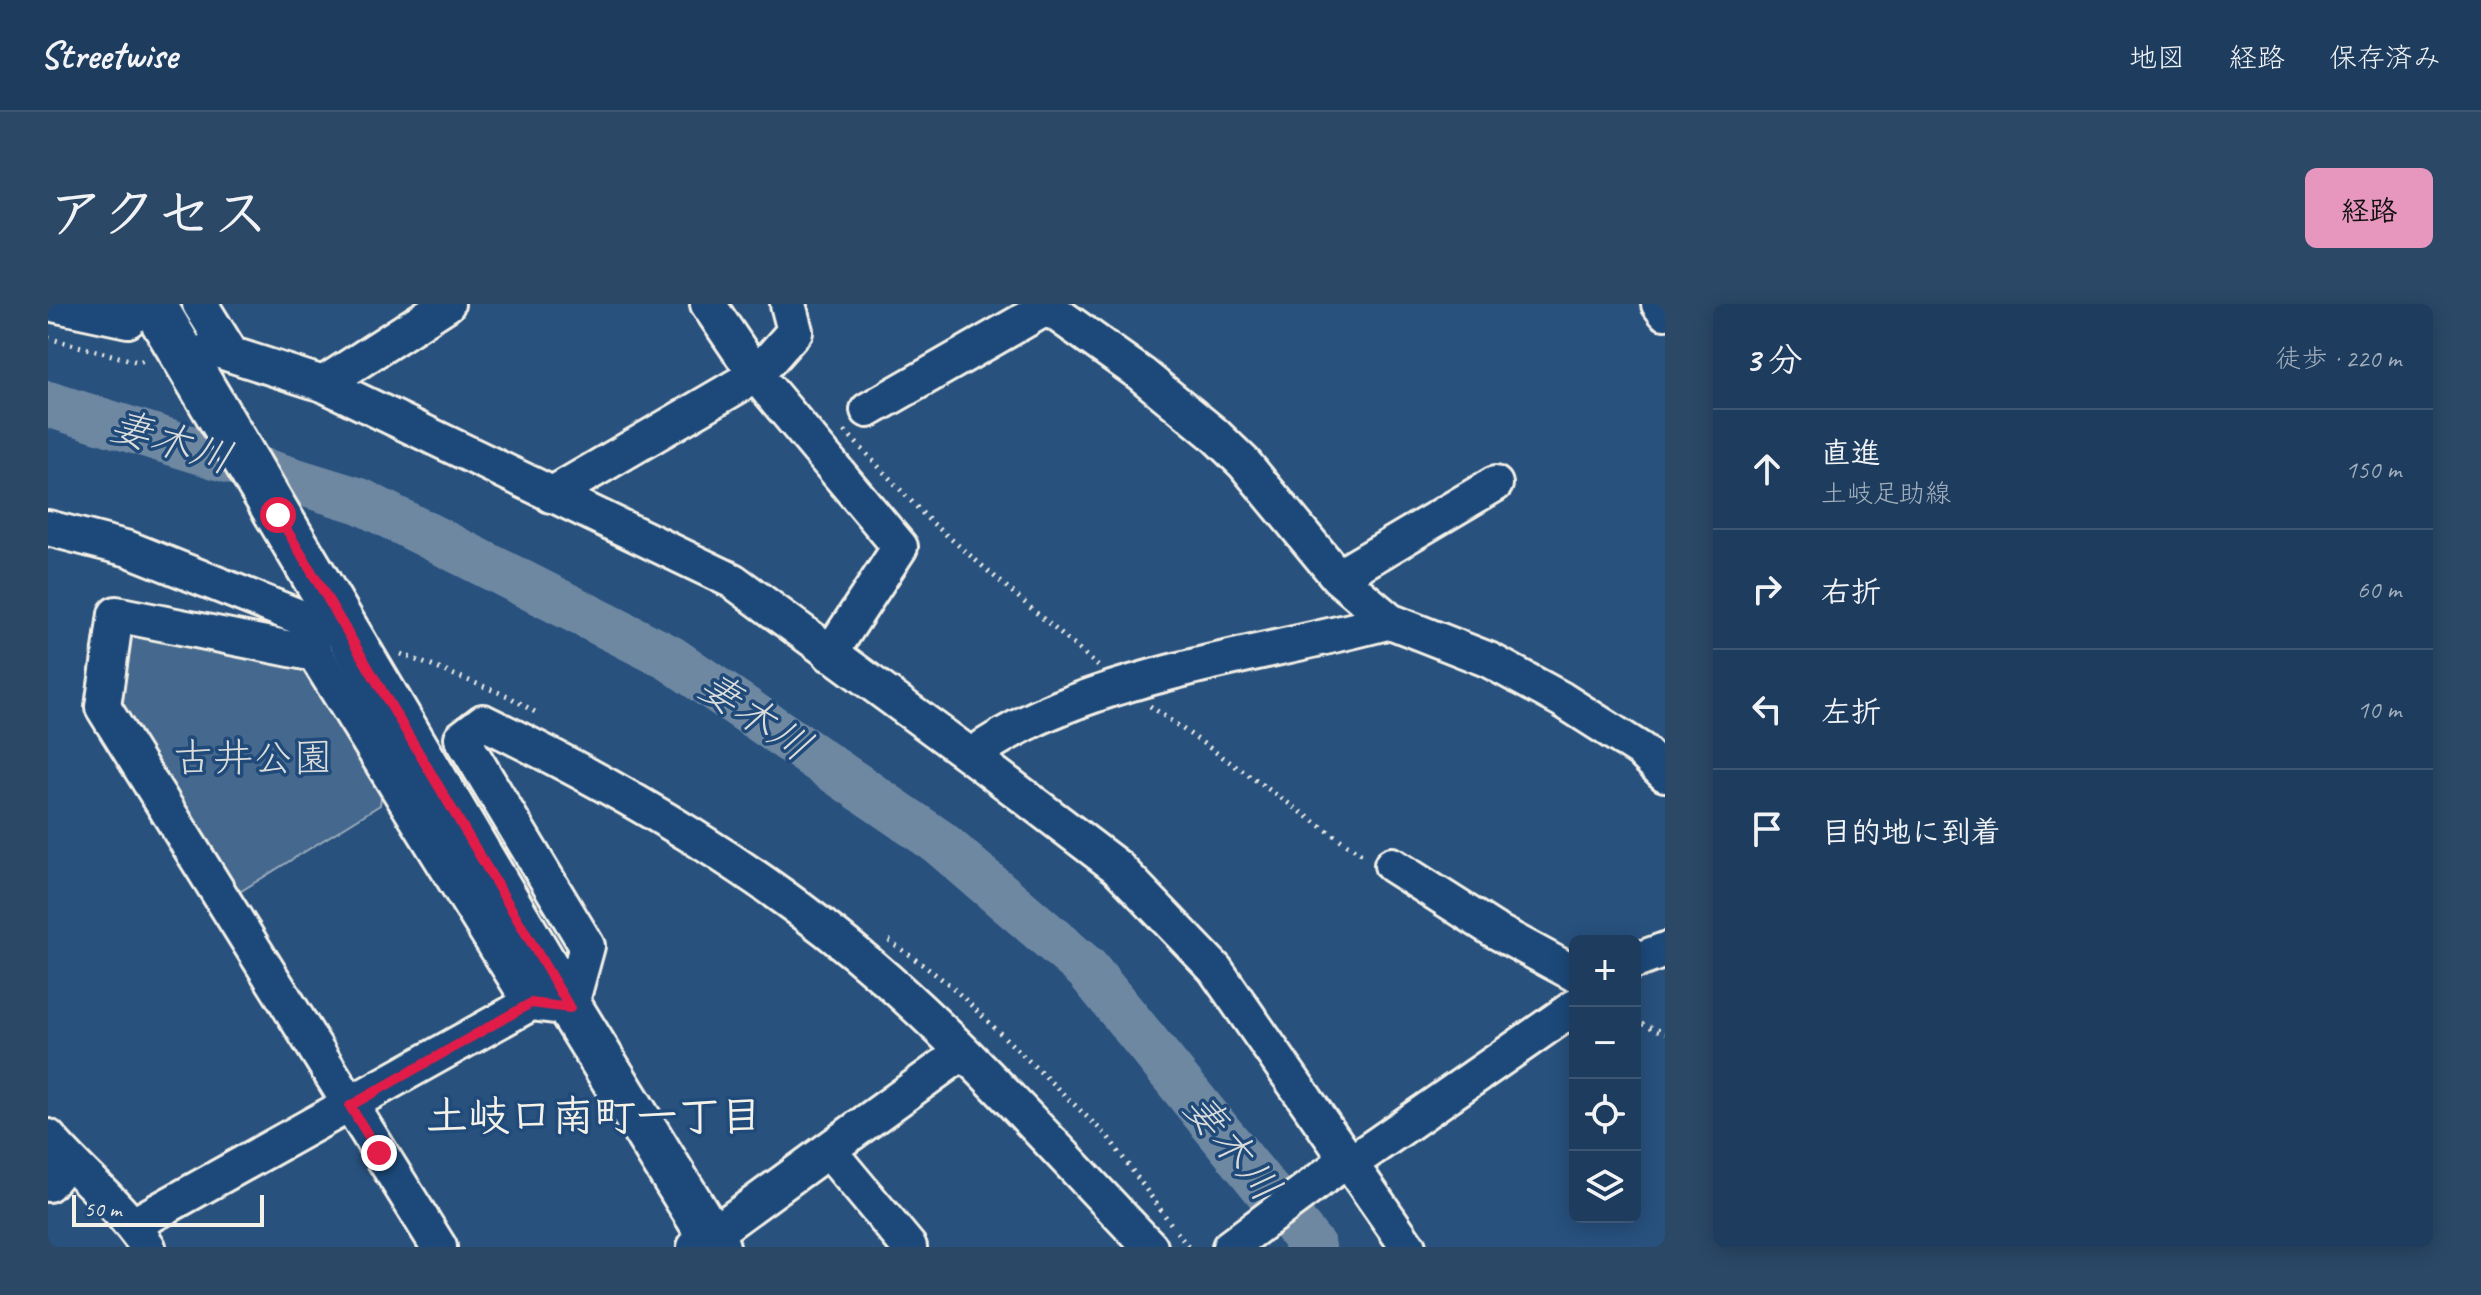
<!DOCTYPE html>
<html lang="ja">
<head>
<meta charset="utf-8">
<style>
  :root { --surface:#1e3d5e; --page:#2b4867; --text:#f1f3f6; --muted:#a1aebc; --line:#3c5673; --accent:#e797bd }
  body { margin:0; font-family:Caveat,"Klee One",sans-serif; background:var(--page); color:var(--text) }
  .controls { position:absolute; right:24px; bottom:24px; display:grid; overflow:hidden; border-radius:12px; box-shadow:0 4px 20px #0003 }
  .controls button { width:72px; height:72px; display:grid; place-items:center; padding:0; border:0; border-bottom:2px solid var(--line); background:var(--surface); color:var(--text); font:40px sans-serif }
  .scale { position:absolute; left:24px; bottom:20px; width:192px; box-sizing:border-box; padding-left:8px; border:4px solid #f4f1e8; border-top:0; font-size:22px; line-height:28px; white-space:nowrap; color:#f4f1e8; -webkit-text-stroke:6px #1f4a7a; paint-order:stroke }
  .stop { position:absolute; width:24px; height:24px; margin:-18px; border:6px solid #e11d48; border-radius:50%; background:#fff }
  .stop.end { background:#e11d48; border-color:#fff; box-shadow:0 2px 8px #0008 }
  .list { margin:0; padding:0; list-style:none }
  h2 { display:flex; justify-content:space-between; align-items:center; height:104px; margin:0; padding:0 32px; font-size:34px }
  h2 small { font-size:26px; font-weight:400; color:var(--muted) }
  .list li { display:grid; grid-template-columns:52px 1fr auto; gap:24px; align-items:center; box-sizing:border-box; height:120px; padding:0 32px; border-top:2px solid var(--line) }
  .list b { display:block; font-size:30px; white-space:nowrap }
  .list p { margin:0; font-size:26px; white-space:nowrap; color:var(--muted) }
  .list em { font-size:26px; font-style:normal; color:var(--muted) }
  .icon { flex:none; width:44px; height:44px; fill:none; stroke:currentColor; stroke-width:2; stroke-linecap:round; stroke-linejoin:round }
  .map { position:relative; flex:none; width:1617px; height:943px; overflow:hidden; border-radius:12px }
  header { display:flex; align-items:center; gap:48px; box-sizing:border-box; height:112px; padding:0 40px; background:var(--surface); border-bottom:2px solid var(--line) }
  header strong { font-size:38px }
  nav { display:flex; gap:44px; margin-inline-start:auto; font-size:28px }
  .intro { display:flex; align-items:center; justify-content:space-between; box-sizing:border-box; height:192px; padding:0 48px }
  h1 { margin:0; font-size:56px }
  .button { padding:20px 36px; border-radius:12px; background:var(--accent); color:#111; font-size:28px; font-weight:700 }
  main { display:flex; gap:48px; padding:0 48px }
  aside { flex:1; background:var(--surface); border-radius:12px; box-shadow:0 4px 20px #0003 }
  .map>svg:first-child { display:block }
</style>
</head>
<body>
<header>
<strong>Streetwise</strong>
<nav><a>地図</a><a>経路</a><a>保存済み</a></nav>
</header>
<div class="intro"><h1>アクセス</h1><a class="button">経路</a></div>
<main>
<div class="map">
<svg width="1617" height="943" viewBox="0 0 1617 943">
  <rect width="100%" height="100%" fill="#28517e"/>
  <filter id="ink" filterUnits="userSpaceOnUse"><feTurbulence type="fractalNoise" baseFrequency=".0125" numOctaves="2"/><feDisplacementMap in="SourceGraphic" scale="16" xChannelSelector="R" yChannelSelector="G"/><feConvolveMatrix kernelMatrix="1 2 1 2 8 2 1 2 1" color-interpolation-filters="sRGB"/></filter>
  <g filter="url(#ink)">
    <!-- green -->
    <path fill="#45688e" stroke="#9cacbb" stroke-width="2" d="M77,327L254,364L333,493L332,501L190,589L69,400Z"/>
    <g fill="none" stroke-linecap="round" stroke-linejoin="round">
      <!-- river -->
      <path stroke="#6e88a2" stroke-width="46" d="M0,100L312,197L622,354L891,538L1039,665L1265,943"/>
      <defs>
        <path id="minor" d="M5,0L80,16
          M152,0L183,50
          M660,0L708,71L852,243L782,350
          M995,0L1093,70L1166,130L1196,159L1290,273L1342,317L1441,356L1513,395L1593,446L1617,470
          M1611,0L1617,8
          M163,44L275,80L685,277L923,452L1069,563L1167,665L1360,943
          M275,80L399,0
          M820,106L998,4
          M503,191L708,71L747,27L740,0
          M0,224L81,245L274,322L300,326
          M1290,273L1447,180
          M923,452C1036,370 1208,354 1342,317
          M1344,561L1446,626L1527,670
          M1587,657L1617,646
          M0,833C34,873 69,898 100,943
          M780,846L915,748
          M0,880L20,856
          M85,921L483,699L522,704L539,642L414,434L435,418C578,487 718,569 838,675C932,758 1015,853 1102,943
          M391,943L55,403L68,310L267,350L483,699
          M647,943L780,846L861,943
          M1182,943L1292,861L1303,859L1527,703"/>
        <path id="major" d="M105,0L522,704L669,943"/>
      </defs>
      <!-- minor casing -->
      <use href="#minor" stroke="#f4f1e8" stroke-width="40"/>
      <!-- major casing -->
      <use href="#major" stroke="#f4f1e8" stroke-width="50"/>
      <!-- path -->
      <path stroke="#f4f1e8" stroke-width="5" stroke-dasharray="2 6" stroke-linecap="butt" d="M0,34L90,58L100,55
        M797,127L880,215L1050,362
        M353,350L460,392L487,408
        M1102,402L1317,553
        M841,636L902,681L1060,833L1123,920
        M1587,717L1617,729
        M1129,928L1140,943"/>
      <!-- minor -->
      <use href="#minor" stroke="#1f4a7a" stroke-width="34"/>
      <!-- major -->
      <use href="#major" stroke="#1f4a7a" stroke-width="44"/>
    </g>
  </g>
  <g fill="none" stroke-linecap="round" stroke-linejoin="round" filter="url(#ink)">
    <!-- route -->
    <path stroke="#e11d48" stroke-width="10" d="M230,211L522,704L483,699L302,802L331,849"/>
  </g>
  <g text-anchor="middle" dominant-baseline="central" stroke-width="7" stroke-linejoin="round" paint-order="stroke">
    <!-- park labels -->
    <g font-size="40" fill="#dadcda" stroke="#1f4a7a">
      <text x="205" y="454">古井公園</text>
    </g>
    <!-- water labels -->
    <g font-size="42" font-style="italic" fill="#d9dcda" stroke="#1f4a7a">
      <text transform="translate(123 138) rotate(17)">妻木川</text>
      <text transform="translate(707 412) rotate(34)">妻木川</text>
      <text transform="translate(1184 843) rotate(51)">妻木川</text>
    </g>
    <!-- neighbourhood labels -->
    <g font-size="42" font-weight="bold" fill="#f4f1e8" stroke="#1f4a7a">
      <text x="546" y="812">土岐口南町一丁目</text>
    </g>
  </g>
</svg>
<div class="controls">
<button>+</button>
<button>−</button>
<button><svg class="icon" aria-label="locate" viewBox="0 0 24 24"><circle cx="12" cy="12" r="6"/><path d="M12 2v4M12 18v4M2 12h4M18 12h4"/></svg></button>
<button><svg class="icon" aria-label="layers" viewBox="0 0 24 24"><path d="M12 4l9 5-9 5-9-5zM3 14l9 5 9-5"/></svg></button>
</div>
<div class="scale">50 m</div>
<div class="stop" style="left:230px;top:211px"></div>
<div class="stop end" style="left:331px;top:849px"></div>
</div>
<aside>
<h2>3 分<small>徒歩 · 220 m</small></h2>
<ul class="list">
<li><svg class="icon" aria-label="ahead" viewBox="0 0 24 24"><path d="M12 20V5M6 11l6-6 6 6"/></svg><div><b>直進</b><p>土岐足助線</p></div><em>150 m</em></li>
<li><svg class="icon" aria-label="right" viewBox="0 0 24 24"><path d="M7 20v-9h11M14 6l5 5-5 5"/></svg><div><b>右折</b></div><em>60 m</em></li>
<li><svg class="icon" aria-label="left" viewBox="0 0 24 24"><path d="M17 20v-9H6M10 6l-5 5 5 5"/></svg><div><b>左折</b></div><em>10 m</em></li>
<li><svg class="icon" aria-label="arrive" viewBox="0 0 24 24"><path d="M6 21V4h12l-3 4 3 4H6"/></svg><div><b>目的地に到着</b></div></li>
</ul>
</aside>
</main>
</body>
</html>
